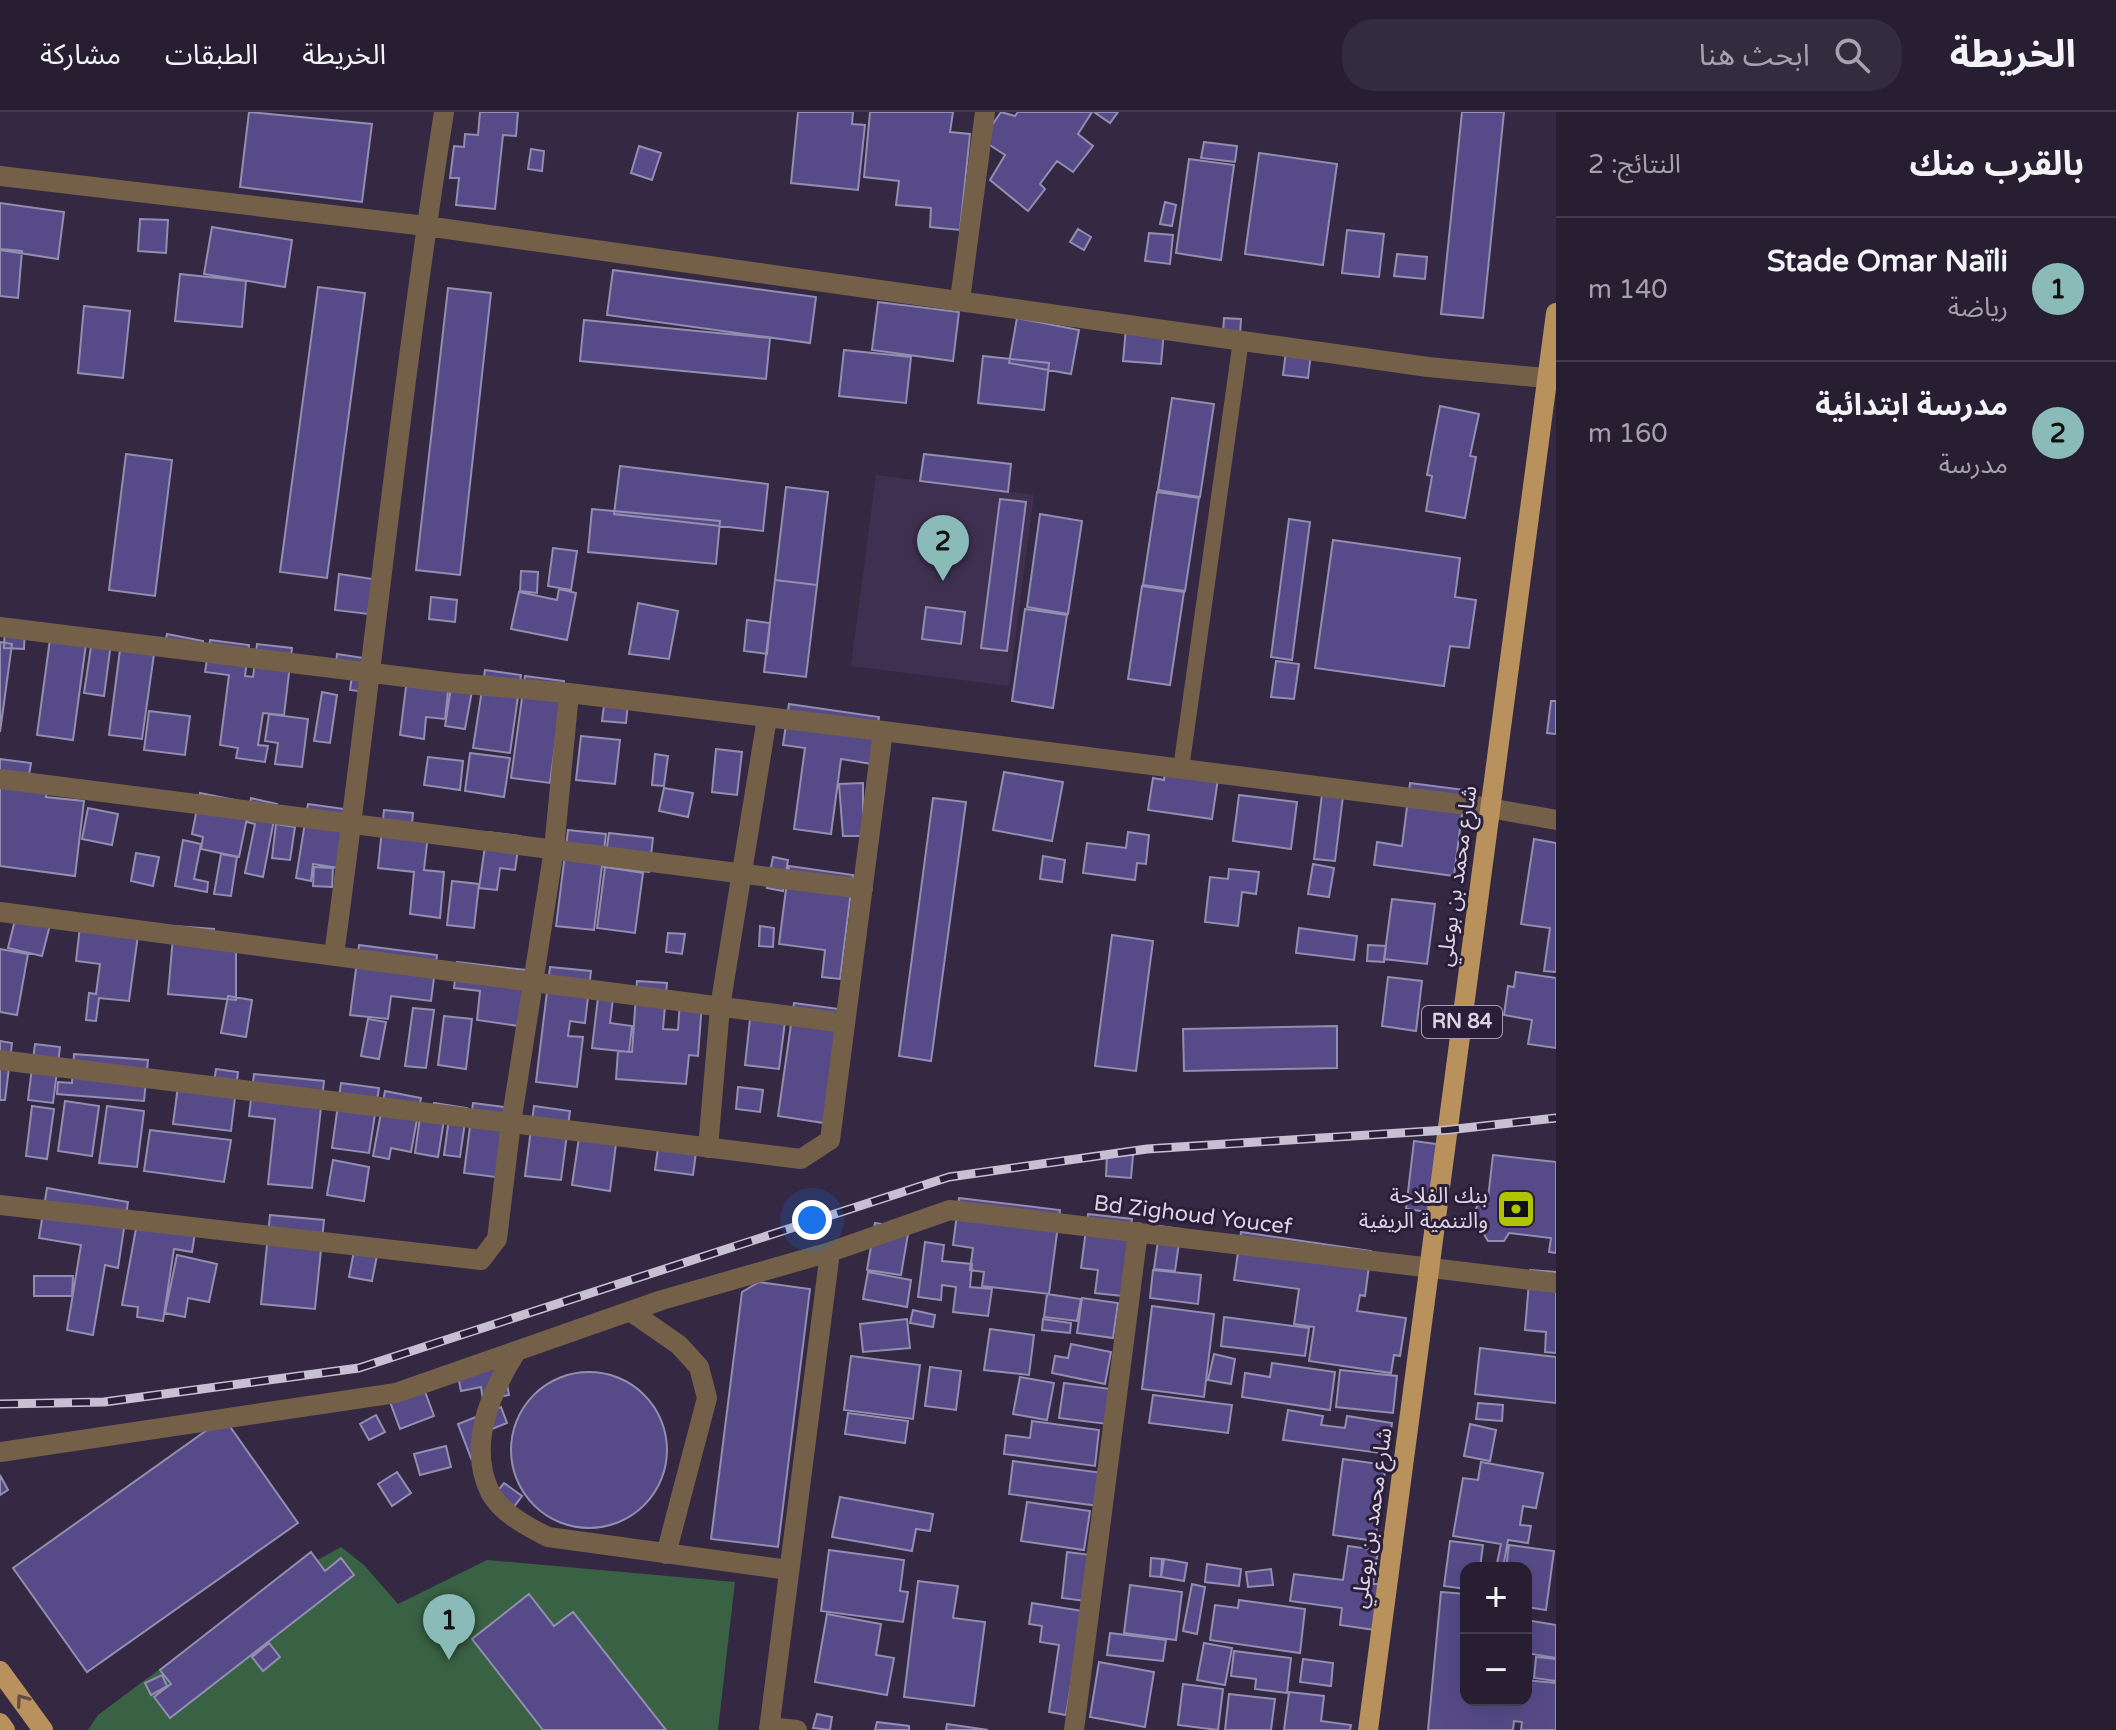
<!DOCTYPE html>
<html lang="ar">
<head>
<meta charset="utf-8">
<style>
  :root { --surface:#271e32; --page:#332b3e; --text:#f1f3f6; --muted:#a4a2ac; --line:#433c4d; --accent:#8bbbb9 }
  body { margin:0; font-family:"Varela Round","Noto Sans Arabic",sans-serif; background:var(--page); color:var(--text); direction:rtl }
  .controls { position:absolute; right:24px; bottom:24px; display:grid; overflow:hidden; border-radius:16px; box-shadow:0 8px 32px #0002 }
  .controls button { width:72px; height:72px; display:grid; place-items:center; padding:0; border:0; border-bottom:2px solid var(--line); background:var(--surface); color:var(--text); font:40px sans-serif }
  .you { position:absolute; left:812px; top:1108px; width:28px; height:28px; margin:-20px; border:6px solid #fff; border-radius:50%; background:#1a73e8; box-shadow:0 0 0 12px #1a73e833 }
  .badge { display:grid; place-items:center; width:52px; height:52px; border-radius:50%; background:var(--accent); color:#111; font-size:26px; font-weight:700 }
  .pin { position:absolute; translate:-50% -66px; filter:drop-shadow(0 2px 4px #0008) }
  .pin::after { content:''; position:absolute; top:42px; width:28px; height:24px; background:inherit; clip-path:polygon(0 0,100% 0,50% 100%) }
  .list { margin:0; padding:0; list-style:none }
  h2 { display:flex; justify-content:space-between; align-items:center; height:104px; margin:0; padding:0 32px; font-size:34px }
  h2 small { font-size:26px; font-weight:400; color:var(--muted) }
  .list li { display:grid; grid-template-columns:52px 1fr auto; gap:24px; align-items:center; box-sizing:border-box; height:144px; padding:0 32px; border-top:2px solid var(--line) }
  .list b { display:block; font-size:30px; white-space:nowrap }
  .list p { margin:0; font-size:26px; white-space:nowrap; color:var(--muted) }
  .list em { font-size:26px; font-style:normal; color:var(--muted) }
  .icon { flex:none; width:44px; height:44px; fill:none; stroke:currentColor; stroke-width:2; stroke-linecap:round; stroke-linejoin:round }
  .map { position:relative; flex:none; width:1556px; height:1618px; overflow:hidden; direction:ltr }
  header { display:flex; align-items:center; gap:48px; box-sizing:border-box; height:112px; padding:0 40px; background:var(--surface); border-bottom:2px solid var(--line) }
  header strong { font-size:38px }
  nav { display:flex; gap:44px; margin-inline-start:auto; font-size:28px }
  .search { width:560px; height:72px; background:var(--page); display:flex; align-items:center; gap:20px; box-sizing:border-box; padding:0 28px; border-radius:32px; color:var(--muted); font-size:30px }
  main { display:flex }
  aside { flex:1; background:var(--surface) }
  .map>svg:first-child { display:block }
</style>
</head>
<body>
<header>
<strong>الخريطة</strong>
<div class="search"><svg class="icon" aria-label="search" viewBox="0 0 24 24"><circle cx="10" cy="10" r="6"/><path d="M15 15l6 6"/></svg>ابحث هنا</div>
<nav><a>الخريطة</a><a>الطبقات</a><a>مشاركة</a></nav>
</header>
<main>
<aside>
<h2>بالقرب منك<small>النتائج: 2</small></h2>
<ul class="list">
<li><span class="badge">1</span><div><b>Stade Omar Naïli</b><p>رياضة</p></div><em>140 m</em></li>
<li><span class="badge">2</span><div><b>مدرسة ابتدائية</b><p>مدرسة</p></div><em>160 m</em></li>
</ul>
</aside>
<div class="map">
<svg width="1556" height="1618" viewBox="0 0 1556 1618">
  <rect width="100%" height="100%" fill="#342843"/>
  <!-- built -->
  <path fill="#3f3051" d="M876,363L1034,383L1009,574L851,554Z"/>
  <!-- green -->
  <path fill="#396144" d="M341,1435L364,1453L398,1492L487,1448L735,1470L718,1618H88L98,1603L271,1474Z"/>
  <!-- building -->
  <path fill="#564b88" stroke="#928eb0" stroke-width="2" d="M249,0L372,12L362,90L240,75Z
    M480,0H518L516,24L503,23L495,97L456,93L459,66H450L454,34L464,35L465,22L478,23Z
    M798,0H853L852,12L865,13L858,78L791,71Z
    M870,0H953L950,20L970,22L960,118L930,115L931,96L896,93L899,69L864,65Z
    M1001,0L1015,4L1018,0H1092L1078,22L1093,34L1073,60L1057,49L1040,72L1045,77L1028,99L990,68L1005,43L982,28Z
    M1094,0H1118L1110,11Z
    M1462,0H1504L1483,206L1441,202Z
    M1204,30L1237,34L1235,50L1201,46Z
    M639,34L661,41L652,68L631,61Z
    M531,37L544,39L542,59L528,57Z
    M1259,41L1337,52L1323,153L1245,142Z
    M1189,47L1234,53L1221,148L1176,141Z
    M1165,90L1176,93L1172,114L1160,112Z
    M0,91L64,100L58,147L0,138Z
    M140,107L168,108L166,141L138,139Z
    M212,115L292,128L285,175L204,162Z
    M1078,117L1091,125L1084,138L1070,130Z
    M1347,118L1384,122L1379,165L1342,161Z
    M1149,121L1173,123L1170,152L1145,149Z
    M0,137L22,139L18,186L0,184Z
    M1397,142L1427,145L1425,167L1394,164Z
    M613,158L816,185L810,231L607,203Z
    M180,162L246,169L242,215L175,209Z
    M318,175L365,181L327,466L280,460Z
    M448,176L491,181L460,463L416,458Z
    M878,190L959,200L953,249L872,238Z
    M84,194L130,199L123,266L78,261Z
    M1017,206L1079,218L1071,262L1009,251Z
    M1224,206L1241,207L1240,223L1223,222Z
    M584,208L770,226L766,267L580,249Z
    M1126,216L1164,219L1161,252L1123,249Z
    M844,238L911,245L906,291L839,284Z
    M1286,239L1311,241L1308,266L1283,263Z
    M983,244L1049,251L1044,298L978,291Z
    M1172,286L1214,292L1200,385L1158,378Z
    M1440,294L1479,302L1470,344L1476,345L1465,406L1426,399L1432,364L1427,363Z
    M126,342L172,348L155,484L109,478Z
    M924,342L1011,352L1008,380L920,369Z
    M620,354L768,372L763,419L614,402Z
    M786,375L828,380L817,473L775,468Z
    M1157,380L1199,386L1185,479L1143,473Z
    M1000,387L1026,390L1007,539L981,536Z
    M592,397L720,409L716,452L588,440Z
    M1040,402L1082,409L1068,502L1027,495Z
    M1289,407L1310,410L1292,548L1271,545Z
    M1333,428L1460,446L1455,485L1476,488L1469,536L1450,534L1444,574L1315,556Z
    M553,436L577,439L571,478L548,474Z
    M521,459L538,460L537,481L520,479Z
    M339,462L373,467L368,502L335,498Z
    M775,468L817,473L806,565L764,560Z
    M1142,474L1184,480L1170,573L1128,567Z
    M559,477L576,481L567,528L511,517L519,480L557,488Z
    M431,485L457,488L455,510L429,507Z
    M638,491L678,499L669,547L629,542Z
    M926,495L965,500L961,532L922,527Z
    M1025,497L1067,503L1053,596L1012,589Z
    M747,508L770,511L767,542L744,539Z
    M5,510L25,511L24,537L4,536Z
    M167,522L203,529L201,542L164,536Z
    M50,527L86,532L73,628L37,623Z
    M92,528L111,531L104,584L84,581Z
    M210,528L249,533L245,564L253,565L257,532L292,536L284,603L263,601L258,633L268,634L265,650L236,646L238,636L220,633L229,563L205,560Z
    M0,530L12,532L0,620Z
    M121,530L155,535L142,627L109,623Z
    M337,542L377,548L373,581L350,578L352,564L335,562Z
    M1276,549L1299,552L1294,587L1271,585Z
    M485,558L521,563L510,641L473,636Z
    M525,564L564,569L550,671L511,666Z
    M407,567L449,571L445,607L426,605L424,627L400,623Z
    M451,576L472,579L465,617L445,614Z
    M606,577L629,580L626,611L602,609Z
    M322,580L337,583L330,631L314,629Z
    M1551,589H1556V622L1547,621Z
    M789,592L879,605L872,652L841,647L831,722L794,717L805,636L783,633Z
    M149,599L190,604L185,643L144,638Z
    M269,602L308,607L302,655L275,652L278,631L265,629Z
    M581,624L620,628L615,672L576,668Z
    M716,637L742,640L737,683L712,680Z
    M470,641L510,646L504,685L465,679Z
    M655,642L668,644L664,674L652,673Z
    M428,645L463,649L460,678L424,673Z
    M0,647L31,651L29,663L48,666L46,685L84,689L75,764L0,754Z
    M1166,652L1219,660L1212,707L1148,698L1153,666L1164,668Z
    M1004,660L1063,670L1052,729L993,718Z
    M863,671V724H843L839,672Z
    M1410,671L1465,678L1454,764L1374,753L1377,730L1402,734Z
    M1323,674L1344,676L1335,749L1314,747Z
    M664,676L693,681L688,705L659,699Z
    M200,681L250,691L239,745L201,737L203,725L192,722Z
    M1239,683L1297,690L1291,737L1233,729Z
    M251,686L277,692L263,765L245,761L255,712L247,710Z
    M933,686L966,690L931,949L899,944Z
    M308,692L359,699L351,758L313,752L311,769L296,766Z
    M88,696L118,702L112,733L82,727Z
    M384,698L413,701L412,712L429,714L424,758L444,760L440,806L410,802L414,760L378,756Z
    M276,712L295,715L290,748L272,746Z
    M568,718L606,722L594,818L556,814Z
    M487,720L520,724L515,758L500,756L497,778L479,776Z
    M1128,720L1149,723L1146,752L1137,751L1135,768L1083,761L1087,731L1126,736Z
    M609,721L653,726L649,760L604,755Z
    M1534,727L1556,731V860L1544,859L1550,816L1521,812Z
    M183,728L201,732L194,767L208,770L207,780L175,774Z
    M136,741L159,745L153,774L131,769Z
    M221,742L237,745L231,784L214,782Z
    M1043,744L1065,748L1062,770L1040,767Z
    M773,745L788,748L783,779L767,776Z
    M1313,752L1334,756L1329,785L1308,782Z
    M789,754L853,763L840,867L822,865L825,838L779,832Z
    M314,755L333,756L332,775L313,774Z
    M605,755L643,761L635,821L597,816Z
    M1229,757L1259,760L1256,782L1242,780L1238,814L1205,810L1210,765L1228,767Z
    M452,769L479,772L474,816L447,813Z
    M1392,787L1435,792L1427,852L1384,847Z
    M16,804L50,813L42,844L8,836Z
    M174,814L214,817L212,834L236,836V888L168,882Z
    M760,814L774,816L773,835L759,834Z
    M80,815L138,823L129,889L99,886L96,909L86,908L89,881L96,882L100,852L76,849Z
    M1299,816L1357,824L1354,848L1296,841Z
    M668,821L685,822L682,842L666,840Z
    M1112,823L1153,829L1136,959L1095,954Z
    M359,833L437,843L431,889L391,884L388,907L350,903Z
    M1368,833L1386,834L1384,850L1367,849Z
    M0,837L28,842L17,903L0,900Z
    M457,850L526,858L519,914L477,908L480,879L454,876Z
    M550,855L591,859L585,911L570,909L568,924L583,925L577,975L536,970Z
    M1516,860L1556,866V936L1528,932L1532,908L1504,903L1508,874L1514,875Z
    M1388,865L1422,869L1416,919L1382,914Z
    M637,869L667,871L663,917L678,918L680,889L702,891L698,944L689,943L686,972L616,967L618,939L632,940Z
    M599,877L614,878L610,911L632,914L629,940L592,936Z
    M228,884L252,888L246,925L221,921Z
    M794,891L839,897L824,1011L778,1004Z
    M413,896L434,898L426,956L405,954Z
    M751,898L786,902L779,957L745,953Z
    M444,904L472,907L466,957L438,953Z
    M368,907L386,910L379,947L361,944Z
    M1337,914V956L1184,959L1183,917Z
    M0,929L12,931L5,988H0Z
    M35,932L60,935L53,991L28,988Z
    M74,942L148,948L144,989L57,982L58,970L72,971Z
    M216,957L238,960L231,1019L173,1012L179,966L214,970Z
    M254,962L324,969L312,1076L268,1072L275,1007L249,1004Z
    M341,971L379,976L369,1041L332,1036Z
    M738,975L763,978L760,1000L736,997Z
    M385,979L421,986L411,1040L391,1036L389,1047L373,1044Z
    M65,989L99,994L92,1044L58,1039Z
    M434,991L467,996L460,1045L444,1043L449,1006L433,1004Z
    M473,991L512,996L503,1066L464,1061Z
    M32,994L54,997L47,1047L26,1044Z
    M107,994L144,999L137,1055L99,1051Z
    M534,994L570,999L561,1068L525,1064Z
    M420,1005L444,1008L438,1045L415,1041Z
    M150,1018L231,1028L224,1070L144,1059Z
    M580,1019L617,1024L610,1079L572,1073Z
    M659,1028L697,1033L693,1063L655,1058Z
    M1414,1029L1444,1033L1442,1102L1406,1097Z
    M1107,1042L1133,1043L1131,1066L1106,1064Z
    M1493,1043L1556,1050V1141L1549,1140L1551,1126L1509,1121L1504,1129H1488L1473,1104L1479,1090L1488,1086Z
    M333,1048L369,1055L364,1089L327,1083Z
    M47,1076L128,1090L118,1156L105,1153L93,1223L67,1218L81,1133L39,1126Z
    M959,1086L1060,1098L1049,1182L982,1174L984,1160L970,1158L973,1136L953,1133Z
    M139,1100L197,1108L192,1140L174,1137L163,1209L137,1205L138,1195L122,1193Z
    M1088,1102L1132,1107L1122,1184L1095,1181L1098,1158L1081,1156Z
    M270,1103L324,1108L315,1197L261,1192Z
    M875,1111L909,1116L901,1163L867,1158Z
    M1160,1114L1181,1117L1175,1159L1154,1157Z
    M1241,1120L1371,1139L1365,1184L1360,1183L1357,1199L1406,1206L1400,1244L1394,1243L1391,1261L1309,1249L1314,1215L1294,1212L1299,1177L1234,1168Z
    M356,1128L379,1133L372,1169L349,1165Z
    M925,1130L944,1133L942,1149L972,1152L970,1175L992,1177L988,1204L953,1200L956,1175L942,1173L941,1188L918,1185Z
    M177,1143L217,1152L209,1190L188,1186L185,1205L165,1201Z
    M1153,1158L1201,1163L1198,1192L1150,1186Z
    M1530,1158L1556,1160V1241L1545,1240L1546,1220L1525,1218Z
    M868,1160L911,1168L907,1195L863,1187Z
    M34,1164H73L72,1184H34Z
    M759,1170L810,1177L778,1435L711,1427L742,1180Z
    M1047,1182L1081,1187L1077,1209L1044,1205Z
    M1082,1186L1118,1191L1113,1226L1077,1221Z
    M1152,1194L1214,1202L1204,1285L1142,1277Z
    M913,1198L935,1203L933,1215L910,1211Z
    M1224,1205L1309,1216L1305,1244L1221,1234Z
    M907,1207L910,1236L863,1240L860,1212Z
    M1043,1207L1071,1211L1070,1221L1042,1218Z
    M990,1217L1034,1223L1029,1263L984,1258Z
    M1071,1232L1111,1240L1105,1272L1052,1261L1055,1244L1068,1246Z
    M1480,1236L1556,1245V1291L1475,1282Z
    M1214,1242L1235,1247L1231,1272L1208,1268Z
    M851,1244L920,1253L913,1307L844,1298Z
    M502,1246L509,1283L483,1288L481,1275L461,1279L456,1255Z
    M1272,1251L1335,1260L1330,1298L1242,1285L1245,1261L1270,1265Z
    M930,1255L961,1259L956,1298L925,1294Z
    M1340,1258L1397,1264L1393,1301L1336,1295Z
    M511 1338a78 78 0 1 1 156 0a78 78 0 1 1-156 0Z
    M1020,1265L1054,1271L1047,1308L1013,1302Z
    M420,1266L434,1304L400,1317L386,1279Z
    M1064,1271L1111,1277L1107,1312L1059,1306Z
    M1153,1283L1232,1293L1228,1321L1149,1311Z
    M1478,1291L1503,1293L1502,1309L1476,1307Z
    M501,1295L507,1311L482,1321L471,1346L458,1312Z
    M1288,1298L1323,1304L1321,1313L1345,1316L1347,1304L1392,1311L1387,1342L1283,1328Z
    M848,1301L908,1309L905,1331L845,1322Z
    M376,1303L385,1320L369,1328L360,1312Z
    M224,1306L298,1411L87,1560L13,1456Z
    M1032,1309L1099,1318L1095,1354L1004,1342L1006,1323L1030,1326Z
    M1470,1312L1496,1318L1490,1349L1464,1344Z
    M446,1334L451,1355L420,1363L414,1342Z
    M1343,1347L1386,1353L1375,1429L1333,1423Z
    M1013,1349L1103,1361L1099,1394L1009,1382Z
    M1481,1350L1543,1361L1536,1396L1523,1394L1520,1413L1531,1414L1528,1431L1508,1428L1503,1456H1496L1501,1432L1453,1424L1463,1366L1478,1368Z
    M397,1360L411,1381L392,1394L378,1372Z
    M0,1363L8,1378L0,1383Z
    M504,1371L522,1384L513,1396L495,1382Z
    M840,1385L933,1402L930,1419L916,1417L912,1439L832,1425Z
    M1027,1390L1090,1399L1084,1438L1021,1429Z
    M1450,1429L1483,1433L1480,1456H1466V1477L1444,1474Z
    M1509,1433L1554,1439L1546,1498L1526,1495V1456H1506Z
    M1348,1434L1378,1438L1373,1472H1381L1375,1518L1340,1513L1342,1496L1290,1489L1294,1462L1343,1468Z
    M829,1438L904,1448L900,1479L908,1480L903,1510L821,1499Z
    M311,1440L325,1459L341,1446L354,1463L170,1606L154,1585L171,1572L160,1558Z
    M1067,1440L1091,1443L1085,1489L1062,1486Z
    M1151,1446L1162,1447L1161,1465L1150,1464Z
    M1164,1447L1187,1451L1184,1469L1161,1465Z
    M1207,1452L1241,1457L1239,1474L1205,1470Z
    M1271,1457L1273,1473L1248,1475L1246,1460Z
    M918,1469L958,1474L953,1506L985,1510L974,1594L904,1585Z
    M1192,1472L1205,1475L1197,1522L1183,1519Z
    M1130,1473L1182,1480L1176,1528L1124,1521Z
    M1441,1480L1466,1482V1588H1526V1568L1556,1571V1618H1521L1522,1610L1514,1609L1513,1618H1428Z
    M529,1482L554,1514L573,1500L666,1618H543L472,1527Z
    M1239,1488L1305,1497L1300,1541L1210,1528L1215,1493L1238,1496Z
    M1032,1491L1083,1499L1066,1603L1049,1600L1059,1533L1040,1530L1042,1514L1029,1512Z
    M827,1502L881,1512L876,1543L894,1546L887,1583L815,1570Z
    M1526,1508L1556,1513V1546L1526,1541Z
    M1110,1521L1166,1528L1163,1549L1107,1543Z
    M269,1531L280,1545L263,1559L252,1545Z
    M1204,1531L1232,1536L1225,1573L1197,1568Z
    M1234,1539L1291,1546L1287,1581L1255,1577L1256,1567L1231,1564Z
    M1536,1545L1556,1547V1569L1534,1566Z
    M1303,1547L1333,1551L1331,1574L1300,1570Z
    M1099,1550L1154,1560L1145,1615L1090,1605Z
    M162,1563L167,1574L151,1583L145,1571Z
    M1183,1572L1223,1577L1218,1618L1178,1613Z
    M1289,1580L1324,1584L1321,1609L1351,1613L1350,1618H1284Z
    M1229,1582L1275,1587L1271,1618H1225Z
    M817,1602L832,1605L830,1618L813,1616Z
    M877,1610L909,1614V1618H875Z
    M947,1612L988,1618H946Z"/>
  <g fill="none" stroke-linecap="round" stroke-linejoin="round">
    <!-- lane -->
    <path stroke="#746048" stroke-width="16" d="M1181,657L1241,228"/>
    <!-- street -->
    <path stroke="#746048" stroke-width="20" d="M0,64L426,114L1428,255L1556,267
      M960,188L985,0
      M0,515L454,571L569,581L883,619L1490,696L1556,708
      M0,667L863,777
      M0,800L845,911
      M334,843C372,563 400,280 444,0
      M0,948L801,1047L830,1028L883,619
      M708,1036L720,895L767,606
      M0,1093L481,1148L497,1127L511,1011L554,737L569,581
      M630,1199L679,1233L699,1255L707,1286L666,1442
      M516,1240C491,1280 467,1332 490,1380C501,1401 528,1415 548,1425L789,1458
      M0,1340L396,1281L662,1188L830,1140L950,1098L1556,1171
      M769,1615L797,1618
      M769,1618L830,1140
      M1074,1618L1138,1120"/>
    <!-- primary -->
    <path stroke="#b8915d" stroke-width="20" d="M0,1559L43,1618
      M0,1611L5,1618
      M1368,1618L1556,201"/>
    <defs>
      <path id="rail" d="M0,1292L104,1290L359,1256L949,1065L1147,1037L1447,1018L1556,1006"/>
    </defs>
    <!-- rail casing -->
    <use href="#rail" stroke="#c7c0d2" stroke-width="9"/>
    <!-- rail -->
    <use href="#rail" stroke="#2a1e38" stroke-width="6" stroke-dasharray="18" stroke-linecap="butt"/>
  </g>
  <!-- one-way arrows -->
  <defs><path id="oneway-chevron" d="M-2-3.5L2.5 0L-2 3.5" fill="none" stroke-width="1.6" stroke-linecap="round" stroke-linejoin="round" transform="scale(2)"/></defs>
  <use stroke="#634c47" href="#oneway-chevron" transform="translate(22 1588) rotate(-126)"/>
  <!-- icons -->
  <defs>
    <symbol id="bank-square" viewBox="-11 -11 22 22"><rect x="-9" y="-9" width="18" height="18" rx="4" fill="#b0c501" stroke="#2a1e38"/><path d="M-6-4H6V4H-6ZM0-2.3a2.3 2.3 0 1 0 0 4.6a2.3 2.3 0 1 0 0-4.6Z" fill="#111"/></symbol>
  </defs>
  <g fill-rule="evenodd">
    <use href="#bank-square" x="1494" y="1075" width="44" height="44"/>
  </g>
  <g text-anchor="middle" dominant-baseline="central" stroke-width="6" stroke-linejoin="round" paint-order="stroke">
    <!-- shield labels -->
    <rect fill="#2a1e38" stroke="#a69db1" stroke-width="2" x="1422" y="894" width="80" height="32" rx="6"/>
    <g font-size="20" font-weight="bold" fill="#dbd4e5">
      <text x="1462" y="910">RN 84</text>
    </g>
    <!-- street labels -->
    <g font-size="22" fill="#dbd4e5" stroke="#2a1e38">
      <text transform="translate(1457 764) rotate(-82)">شارع محمد بن بوعلي</text>
      <text transform="translate(1193 1103) rotate(7)">Bd Zighoud Youcef</text>
      <text transform="translate(1372 1406) rotate(-82)">شارع محمد بن بوعلي</text>
    </g>
    <!-- poi labels -->
    <g font-size="22" fill="#dbd4e5" stroke="#2a1e38" text-anchor="end">
      <text x="1488" y="1084">بنك الفلاحة<tspan x="1488" dy="25">والتنمية الريفية</tspan></text>
    </g>
  </g>
</svg>
<div class="controls">
<button>+</button>
<button>−</button>
</div>
<div class="you"></div>
<div class="pin badge" style="left:449px;top:1548px">1</div>
<div class="pin badge" style="left:943px;top:469px">2</div>
</div>
</main>
</body>
</html>
